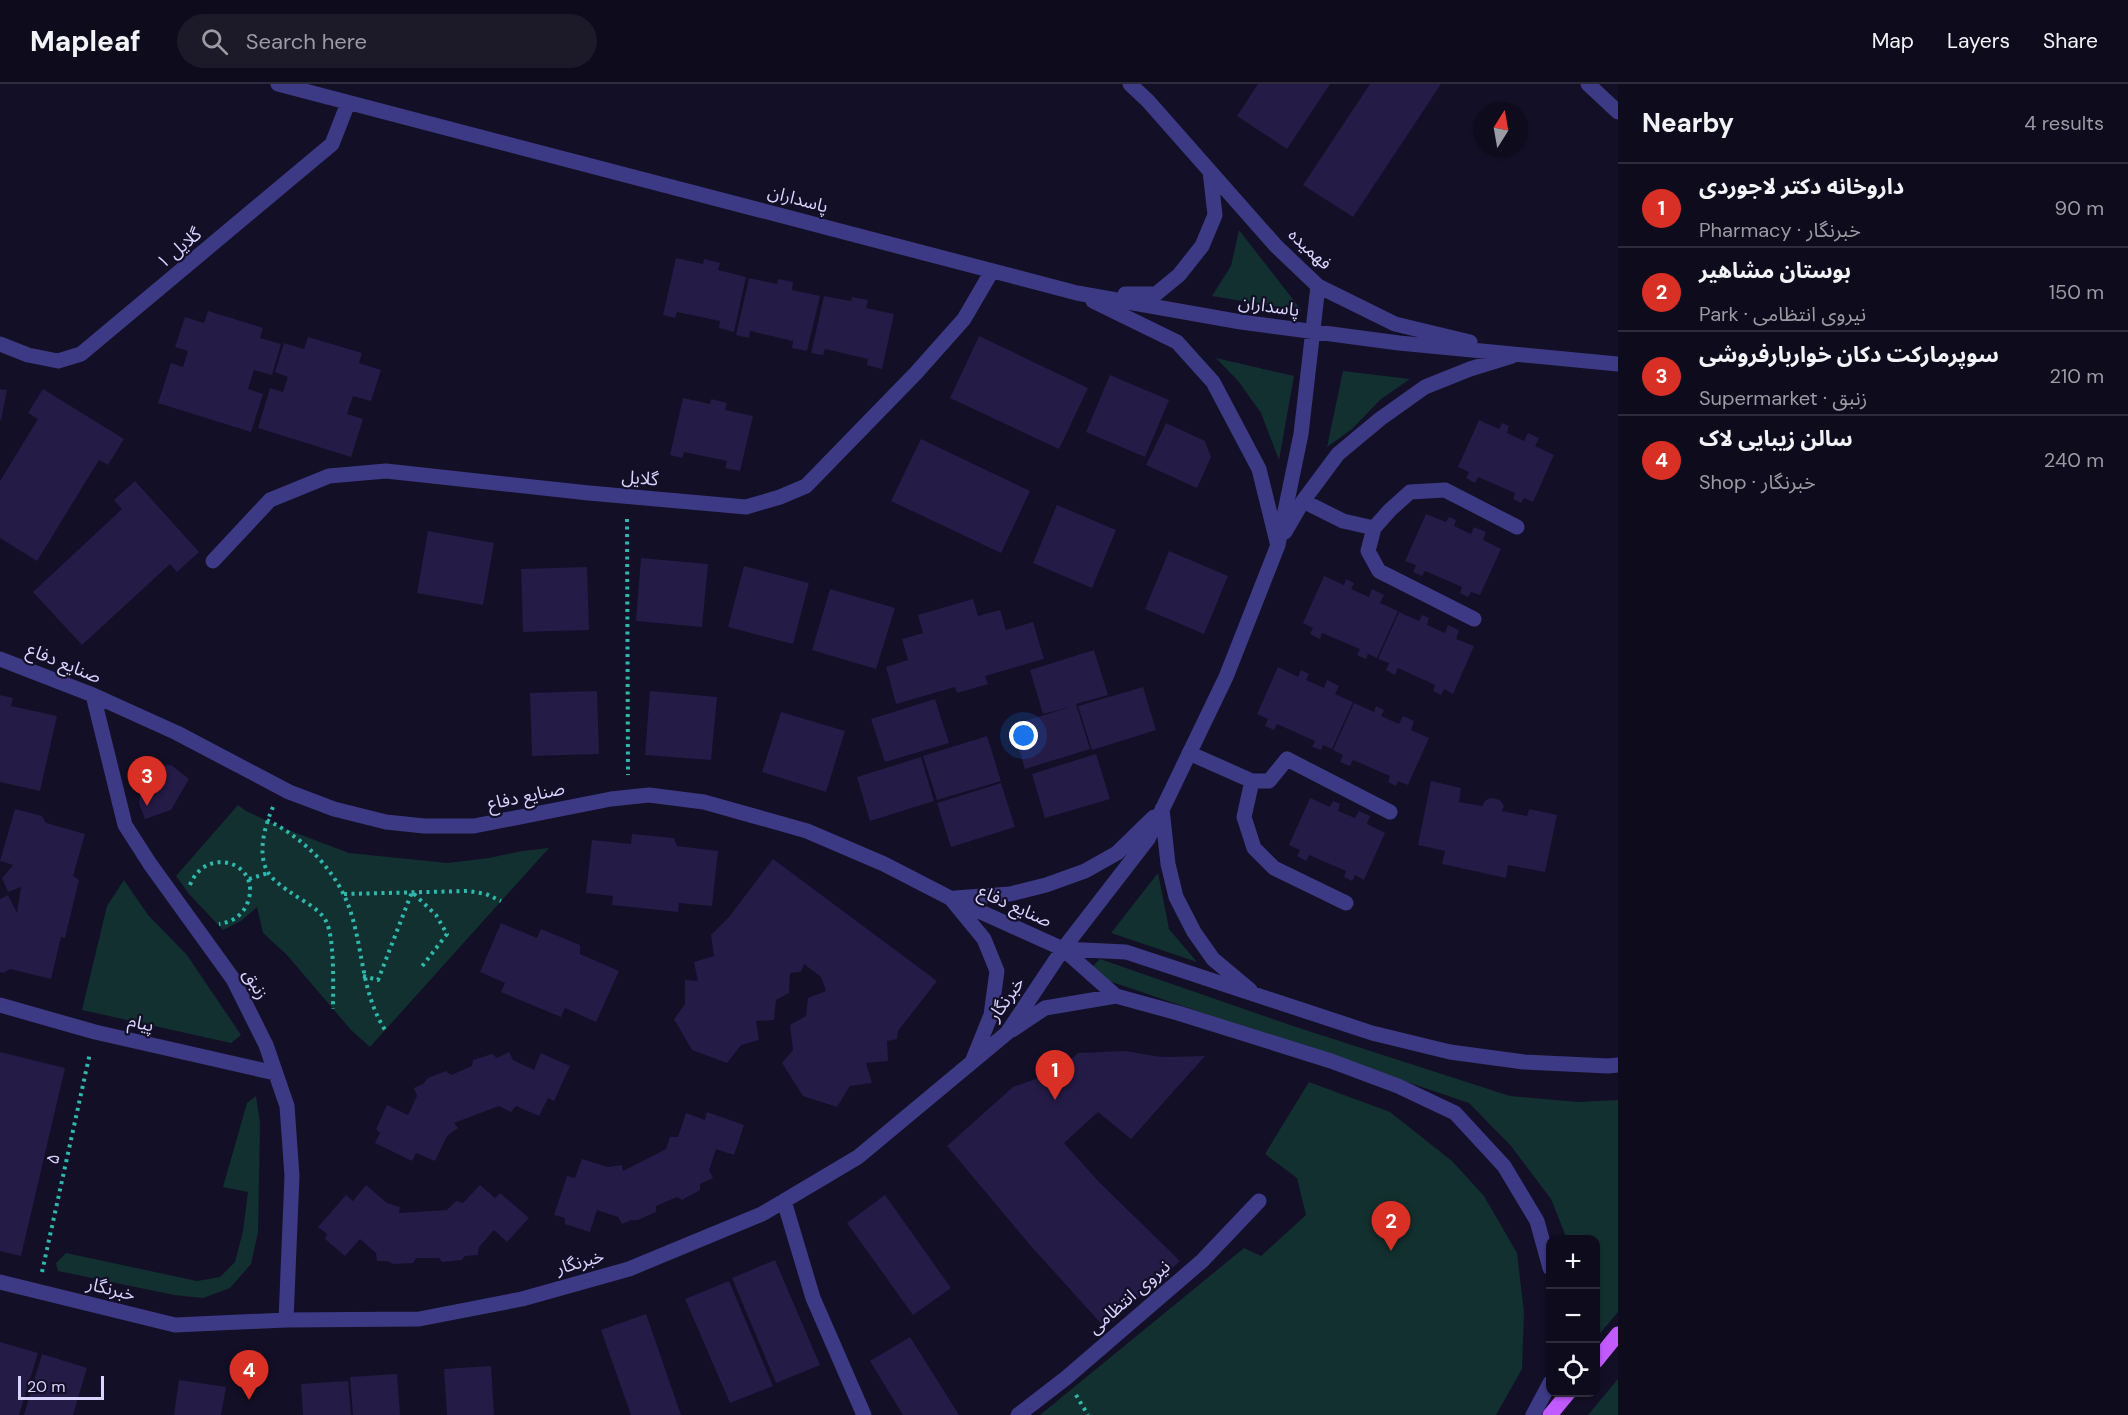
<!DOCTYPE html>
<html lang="en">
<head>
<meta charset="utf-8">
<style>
  :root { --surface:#0e0b1c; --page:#1c1929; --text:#f1f3f6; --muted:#9b9ba3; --line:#2e2b3b; --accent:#d93025 }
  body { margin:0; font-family:"DM Sans","Noto Sans Arabic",sans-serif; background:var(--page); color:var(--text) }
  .controls { position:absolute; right:18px; bottom:18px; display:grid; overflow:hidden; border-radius:12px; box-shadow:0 2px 4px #0004 }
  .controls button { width:54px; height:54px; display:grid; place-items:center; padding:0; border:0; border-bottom:2px solid var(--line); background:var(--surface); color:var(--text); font:30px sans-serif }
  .compass { position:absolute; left:1474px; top:18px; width:54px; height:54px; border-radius:50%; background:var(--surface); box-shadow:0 2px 4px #0004; rotate:11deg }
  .scale { position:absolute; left:18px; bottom:15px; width:86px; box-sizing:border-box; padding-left:6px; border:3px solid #d9d4ff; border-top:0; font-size:16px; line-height:21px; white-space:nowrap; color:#d9d4ff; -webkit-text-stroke:4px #130f26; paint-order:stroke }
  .you { position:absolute; left:1024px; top:652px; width:21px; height:21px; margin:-15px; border:4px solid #fff; border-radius:50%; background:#1a73e8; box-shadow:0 0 0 9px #1a73e833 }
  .badge { display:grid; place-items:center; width:39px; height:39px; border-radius:50%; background:var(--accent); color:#fff; font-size:20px; font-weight:700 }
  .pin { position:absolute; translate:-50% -50px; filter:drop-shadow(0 2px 3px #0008) }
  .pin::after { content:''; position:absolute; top:32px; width:21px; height:18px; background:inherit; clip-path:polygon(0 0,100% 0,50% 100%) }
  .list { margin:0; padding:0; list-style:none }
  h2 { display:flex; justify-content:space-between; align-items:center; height:78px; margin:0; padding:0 24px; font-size:26px }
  h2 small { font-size:20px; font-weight:400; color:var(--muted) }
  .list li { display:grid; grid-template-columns:39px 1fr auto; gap:18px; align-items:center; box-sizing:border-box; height:84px; padding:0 24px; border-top:2px solid var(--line) }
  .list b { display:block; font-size:22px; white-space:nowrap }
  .list p { margin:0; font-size:20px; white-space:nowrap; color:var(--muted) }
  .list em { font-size:20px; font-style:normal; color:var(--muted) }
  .icon { flex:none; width:33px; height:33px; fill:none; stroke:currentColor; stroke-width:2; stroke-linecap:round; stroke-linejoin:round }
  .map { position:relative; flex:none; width:1618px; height:1331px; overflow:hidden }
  header { display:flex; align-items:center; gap:36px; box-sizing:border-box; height:84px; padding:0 30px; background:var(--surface); border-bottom:2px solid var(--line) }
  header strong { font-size:28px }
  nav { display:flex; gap:33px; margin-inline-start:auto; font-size:21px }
  .search { width:420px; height:54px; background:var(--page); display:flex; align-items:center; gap:15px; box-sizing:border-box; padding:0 21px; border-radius:33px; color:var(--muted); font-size:22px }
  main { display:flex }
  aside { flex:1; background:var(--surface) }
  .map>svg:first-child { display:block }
</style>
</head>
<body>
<header>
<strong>Mapleaf</strong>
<div class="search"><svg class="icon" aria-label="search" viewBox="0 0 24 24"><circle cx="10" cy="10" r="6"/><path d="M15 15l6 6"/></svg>Search here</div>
<nav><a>Map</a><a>Layers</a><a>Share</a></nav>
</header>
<main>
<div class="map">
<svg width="1618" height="1331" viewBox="0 0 1618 1331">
  <rect width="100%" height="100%" fill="#130f26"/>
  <!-- green -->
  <path fill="#12302f" d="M1239,146L1302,227L1212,212L1231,182Z
    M1216,274L1294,292L1279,376L1261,329L1239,298Z
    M1343,287L1410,295L1381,315L1352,345L1327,363Z
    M238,721L246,727L283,744L349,769L448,779L489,774L522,767L549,764L370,963L351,946L287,871L263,849L257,823L241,837L223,846L189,810L176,792Z
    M1158,789L1169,845L1197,878L1111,849Z
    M124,796L148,831L187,871L241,951L231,959L82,926L107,822Z
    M1100,875L1293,942L1510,1012L1578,1018L1618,1016V1228L1596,1254V1156L1567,1155L1551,1115L1511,1062L1469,1019L1106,896L1092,883Z
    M1309,998L1390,1028L1452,1077L1484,1112L1517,1169L1524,1228L1522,1285L1496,1331H1040L1244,1164L1261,1172L1306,1131L1297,1094L1265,1070Z
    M256,1012L260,1039L258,1148L251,1180L230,1204L203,1214L174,1211L58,1187L56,1179L66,1169L197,1197L220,1193L235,1178L243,1147L248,1108L223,1103L247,1019Z
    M1618,1295V1331H1588Z"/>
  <!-- building -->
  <path fill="#241b47" d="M1258,0H1330L1287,65L1237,32Z
    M1370,0H1441L1353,133L1303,101Z
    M676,174L703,180L704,175L720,179L718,186L746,193L734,248L719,244L720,237L677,228L675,234L663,231Z
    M749,194L777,200L778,195L793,198L792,206L820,212L807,267L792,264L793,257L750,247L749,254L736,251Z
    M824,212L851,217L852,213L868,216L866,224L894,230L882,285L867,281L868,275L825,265L823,271L811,269Z
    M208,227L263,244L260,254L281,260L272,291L254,286L248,305L263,310L251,348L158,319L171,279L183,283L188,267L175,263L185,233L204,239Z
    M979,252L1088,304L1059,365L950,314Z
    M308,253L362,269L359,279L381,286L371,317L353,312L347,330L363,335L351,373L258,344L270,304L283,308L288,293L275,288L284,259L304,265Z
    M1110,291L1169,316L1145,373L1086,348Z
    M0,305L7,306L1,336H0Z
    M43,305L124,355L108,381L99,376L37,477L0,454V397L38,335L28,329Z
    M683,314L710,320L711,315L727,319L725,326L753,332L740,387L725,384L727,377L684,368L682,374L670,371Z
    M1479,336L1499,345L1502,339L1509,342L1507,349L1524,357L1528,349L1539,354L1535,362L1554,371L1533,418L1524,414L1521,419L1513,415L1515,409L1478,393L1475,399L1466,394L1469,388L1458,383Z
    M1166,339L1205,357L1211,373L1197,404L1146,381Z
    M921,355L1030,407L1001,469L891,417Z
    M135,397L199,468L177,488L170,480L82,561L33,508L122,425L114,416Z
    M1057,421L1116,446L1092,504L1033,479Z
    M1426,430L1446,438L1449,433L1456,436L1454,442L1471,450L1474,443L1486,448L1483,456L1501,465L1480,511L1471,508L1468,513L1460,509L1462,503L1425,487L1422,492L1413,488L1416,481L1405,477Z
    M428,447L494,459L483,521L417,509Z
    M1169,467L1228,492L1204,550L1145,525Z
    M641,474L708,480L702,543L636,537Z
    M744,482L809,499L793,560L728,543Z
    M587,483L589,546L523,548L521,485Z
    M1324,492L1344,501L1346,495L1354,499L1351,505L1369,513L1372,505L1384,511L1380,519L1398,527L1377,574L1368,570L1366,575L1357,571L1360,565L1322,549L1320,555L1310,550L1313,544L1303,539Z
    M830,505L895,524L876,585L812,566Z
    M973,515L978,532L1000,526L1006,546L1033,538L1044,575L985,592L988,600L957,609L955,603L896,620L886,583L908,576L902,555L923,549L918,531Z
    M1399,528L1419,537L1422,531L1429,534L1427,541L1445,549L1448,541L1459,546L1456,555L1474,562L1453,610L1444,605L1441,611L1433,607L1435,601L1398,584L1395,591L1386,586L1389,579L1378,575Z
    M1094,566L1108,611L1076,620L1090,665L1025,685L1012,641L1070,623L1043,630L1030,586Z
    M1278,583L1298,593L1301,586L1309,590L1306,596L1324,604L1327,596L1339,602L1335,610L1353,618L1332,665L1323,661L1321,666L1312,663L1315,657L1277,640L1274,646L1265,642L1268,635L1257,630Z
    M1143,603L1156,646L1092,666L1078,622Z
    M597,607L599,670L532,672L530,609Z
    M650,607L717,613L711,676L645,671Z
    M0,611L13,614L11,622L57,632L40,707L0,698Z
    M935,615L949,659L885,678L871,635Z
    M1354,619L1374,628L1376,622L1384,626L1381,632L1399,640L1403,632L1414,637L1411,646L1429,654L1408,701L1398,697L1396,702L1388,698L1390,692L1353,676L1350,682L1340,678L1343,671L1333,666Z
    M781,628L845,647L826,708L762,688Z
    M987,652L1001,697L937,716L923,672Z
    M1096,670L1110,715L1045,734L1032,690Z
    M921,673L934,717L870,737L857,693Z
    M171,681L189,695L171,726L145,735L139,719L141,704L149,689L158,682Z
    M1431,697L1461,704L1459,718L1482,722L1486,716L1492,714L1500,716L1504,722L1502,727L1527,732L1529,725L1557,731L1545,788L1508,781L1506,794L1442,780L1445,767L1418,761Z
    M1001,699L1015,743L951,763L937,719Z
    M1310,714L1330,723L1333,717L1340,720L1338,727L1355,734L1359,727L1370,732L1367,740L1385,749L1364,796L1355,791L1352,797L1344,793L1346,787L1309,771L1306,777L1297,772L1300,766L1289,761Z
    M15,725L42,732L46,739L85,750L73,792L79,796L65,854L61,853L51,895L10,885L3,889L0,888V815L8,811L17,829L21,803L8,808L2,794L13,781L0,777Z
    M632,750L674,754L677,762L718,767L712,822L679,819L678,828L612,821L613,812L586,809L592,756L631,760Z
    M773,775L937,897L898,947L897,955L887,957L888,977L866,979L872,999L850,1002L837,1023L803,1012L782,979L793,966L790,941L806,932L808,914L826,907L821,893L804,880L801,888L790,889L789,909L776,916L774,936L756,937L759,956L741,961L727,979L692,966L674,935L685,920V896L698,897L694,878L714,872L711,851L729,833Z
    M501,839L537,854L541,845L580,861V870L619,887L596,938L565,924L561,933L501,908L505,899L480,888Z
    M1125,967L1161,973L1205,972L1131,1055L1098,1028L1064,1059L1099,1098L1180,1177L1105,1244L1030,1161L947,1062L1013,1003L1058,987L1078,969Z
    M0,968L65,984L21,1172L0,1167Z
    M509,968L513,976L534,986L541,969L570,982L554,1017L548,1014L539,1032L516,1022L511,1028L499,1022L454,1039L458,1044L447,1052L435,1077L416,1069L412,1077L375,1059L380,1049L376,1045L387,1021L408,1031L417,1012L414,1004L423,1000L428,994L446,987L451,991L472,982L473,976L492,970L497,974Z
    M707,1028L744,1041L734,1071L716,1065L709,1086L713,1094L700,1100V1106L682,1116L677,1113L656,1122V1128L638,1136H631L622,1140L618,1133L597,1126L590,1148L565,1140V1134L554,1131L567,1092L575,1094L582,1075L608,1083L622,1081L623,1087L666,1065L670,1053H678L686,1029L705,1036Z
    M366,1101L387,1119L400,1123L399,1129L447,1126L456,1117L463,1119L480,1101L495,1114L500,1109L529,1134L507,1158L494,1146L479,1163L478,1171L465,1172L462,1176L442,1178L439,1174H416L413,1179L393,1180L387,1177H377L376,1169L360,1155L345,1172L325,1155L327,1150L318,1143L346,1111L353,1117Z
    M885,1111L951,1204L913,1231L847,1139Z
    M775,1176L820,1281L776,1299L732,1194Z
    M729,1197L773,1302L730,1319L685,1215Z
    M646,1230L681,1331H631L601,1246Z
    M910,1253L959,1331H903L870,1277Z
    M0,1258L38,1269L19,1331H0Z
    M42,1270L87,1284L73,1331H24Z
    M491,1282L494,1331H447L444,1285Z
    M397,1290L400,1331H353L350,1293Z
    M179,1296L226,1303L221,1331H174Z
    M348,1297L351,1331H303L301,1300Z"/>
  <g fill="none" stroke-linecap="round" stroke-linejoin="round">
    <!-- path -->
    <path stroke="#2fb8b0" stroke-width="4" stroke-dasharray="3 4.5" stroke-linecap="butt" d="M627,435L628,691
      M273,723C265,741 256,771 269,790C273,796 284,804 290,808C302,817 318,823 326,837C335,855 333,904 333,925
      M267,736C304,754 337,787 350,826C364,868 361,907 385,946
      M249,795L268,789
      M190,801C206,760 264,779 247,820C242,832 232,838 219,840
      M344,810L468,807L486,810L501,817
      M363,892L378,896L412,808L436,831L447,850L420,885
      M42,1188L90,969
      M1076,1311L1088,1331"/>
    <!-- minor -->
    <path stroke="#3d3a85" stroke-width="15" d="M278,0L1077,209L1241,238L1399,259L1618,280
      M1130,0L1148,17L1276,162L1318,202L1395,240L1470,258
      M1588,0L1618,28
      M1125,210H1156L1179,191L1202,162L1215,131L1210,87
      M1093,217L1177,258L1213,298L1259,385L1277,458
      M0,260L28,271L58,277L81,270L332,60L348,19
      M1303,417L1343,437L1374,444L1390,426L1410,408L1445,406L1517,443
      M1374,444L1368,467L1379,487L1474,535
      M1285,448L1303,417L1338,370L1380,335L1425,303L1470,285L1512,272
      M213,477L270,416L329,392L386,387L589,409L746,423L780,413L806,402L916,289L964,235L992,187
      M0,575L93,611L177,649L289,708L334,725L386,738L424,742H474L611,715L649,711L704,718L807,747L884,780L950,814L1063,865L1116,912L1178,929L1331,977L1398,1002L1455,1029L1504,1082L1537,1137L1550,1184
      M93,611L125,741L150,780L233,895L266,961L287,1022L292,1092L286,1236
      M1189,669L1252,697H1269L1287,675L1390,728
      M1252,697L1244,733L1254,764L1274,784L1346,819
      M1162,725L1168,780L1176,813L1194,848L1213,875L1250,906
      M955,814L1010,810L1046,801L1085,787L1117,769L1154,733
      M952,816L984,855L997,887L991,931L972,978
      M1063,865L1126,868L1372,949L1450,968L1524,978L1608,982L1618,981
      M0,921L95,948L275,989
      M1012,946L1045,924L1116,912
      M784,1117L813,1214L864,1331
      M0,1198L175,1241L286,1236L419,1235L522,1215L629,1185L762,1130L858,1073L1007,949L1063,865L1148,755L1226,593L1278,461L1301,350L1318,202
      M1018,1331L1066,1294L1202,1177L1259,1117
      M1533,1331L1550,1299"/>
    <!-- major -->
    <path stroke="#c25bff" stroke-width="15" d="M1596,1277L1618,1250
      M1550,1331L1569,1308"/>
  </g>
  <g text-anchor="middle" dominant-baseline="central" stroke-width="4.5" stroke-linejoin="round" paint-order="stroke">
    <!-- street labels -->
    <g font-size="18" fill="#d9d4ff" stroke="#130f26">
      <text transform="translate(798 115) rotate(15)">پاسداران</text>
      <text transform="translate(179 164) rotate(-40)">گلایل ۱</text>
      <text transform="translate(1310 165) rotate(43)">فهمیده</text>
      <text transform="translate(1269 222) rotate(8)">پاسداران</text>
      <text transform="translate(640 394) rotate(5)">گلایل</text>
      <text transform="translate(64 579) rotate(22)">صنایع دفاع</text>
      <text transform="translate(526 712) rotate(-12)">صنایع دفاع</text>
      <text transform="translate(1015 822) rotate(24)">صنایع دفاع</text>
      <text transform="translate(256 900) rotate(61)">زنبق</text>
      <text transform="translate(1006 915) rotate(-55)">خبرنگار</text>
      <text transform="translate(141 939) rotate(13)">پیام</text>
      <text transform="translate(53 1075) rotate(-78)">۵</text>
      <text transform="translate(580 1178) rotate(-16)">خبرنگار</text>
      <text transform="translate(111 1205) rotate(14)">خبرنگار</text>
      <text transform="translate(1129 1213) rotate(-41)">نیروی انتظامی</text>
    </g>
  </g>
</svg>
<div class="controls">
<button>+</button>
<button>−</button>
<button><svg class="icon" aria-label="locate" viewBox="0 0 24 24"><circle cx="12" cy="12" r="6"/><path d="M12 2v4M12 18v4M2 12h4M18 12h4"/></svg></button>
</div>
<svg class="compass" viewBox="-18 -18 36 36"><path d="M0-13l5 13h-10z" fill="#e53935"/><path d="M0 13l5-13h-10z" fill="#9b9ba3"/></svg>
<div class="scale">20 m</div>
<div class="you"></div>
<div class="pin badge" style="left:1055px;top:1016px">1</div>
<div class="pin badge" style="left:1391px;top:1167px">2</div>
<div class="pin badge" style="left:147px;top:722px">3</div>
<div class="pin badge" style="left:249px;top:1316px">4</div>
</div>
<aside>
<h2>Nearby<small>4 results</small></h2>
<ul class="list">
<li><span class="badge">1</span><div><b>داروخانه دکتر لاجوردی</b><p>Pharmacy · خبرنگار</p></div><em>90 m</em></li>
<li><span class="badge">2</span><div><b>بوستان مشاهیر</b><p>Park · نیروی انتظامی</p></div><em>150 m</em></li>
<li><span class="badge">3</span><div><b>سوپرمارکت دکان خواربارفروشی</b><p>Supermarket · زنبق</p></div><em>210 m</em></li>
<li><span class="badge">4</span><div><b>سالن زیبایی لاک</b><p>Shop · خبرنگار</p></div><em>240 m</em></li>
</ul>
</aside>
</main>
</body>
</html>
